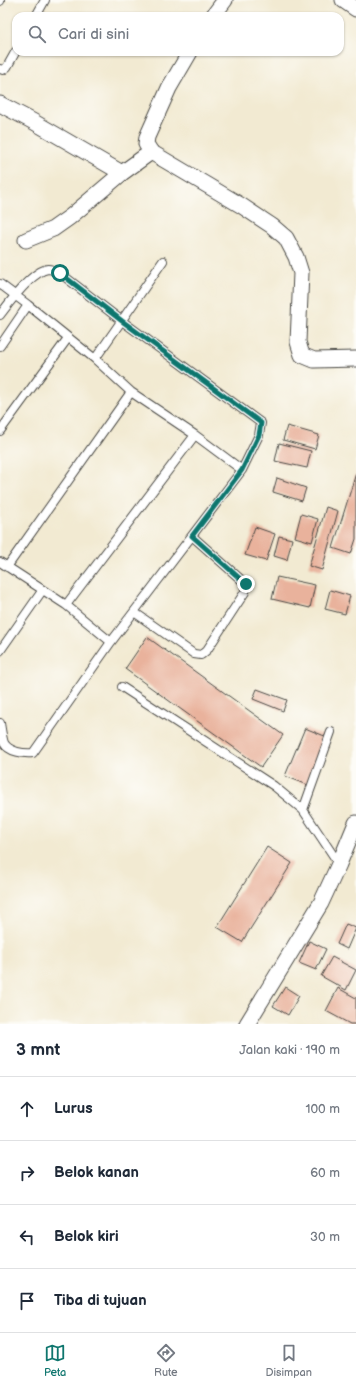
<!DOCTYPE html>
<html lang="id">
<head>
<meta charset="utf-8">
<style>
  :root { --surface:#fff; --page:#f2f2f3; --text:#1f2937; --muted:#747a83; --line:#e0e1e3; --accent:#0f766e }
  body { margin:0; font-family:"Balsamiq Sans",sans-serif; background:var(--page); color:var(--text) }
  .stop { position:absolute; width:12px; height:12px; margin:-9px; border:3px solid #0f766e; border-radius:50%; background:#fff }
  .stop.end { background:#0f766e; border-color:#fff; box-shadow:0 1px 4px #0008 }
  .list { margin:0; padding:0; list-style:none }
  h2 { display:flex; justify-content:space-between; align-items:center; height:52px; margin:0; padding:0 16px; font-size:17px }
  h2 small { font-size:13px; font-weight:400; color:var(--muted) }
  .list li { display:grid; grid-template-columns:26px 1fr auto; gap:12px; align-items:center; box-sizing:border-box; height:64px; padding:0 16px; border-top:1px solid var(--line) }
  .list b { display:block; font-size:15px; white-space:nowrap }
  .list em { font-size:13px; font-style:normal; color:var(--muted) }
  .icon { flex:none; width:22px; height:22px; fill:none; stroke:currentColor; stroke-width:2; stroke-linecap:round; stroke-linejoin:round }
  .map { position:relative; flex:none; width:356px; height:1024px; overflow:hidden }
  .search { position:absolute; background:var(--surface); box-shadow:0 1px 3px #0004; left:12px; right:12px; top:12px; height:44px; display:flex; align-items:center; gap:10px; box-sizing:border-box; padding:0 14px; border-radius:12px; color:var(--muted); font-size:15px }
  .sheet { height:308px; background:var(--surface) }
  nav { display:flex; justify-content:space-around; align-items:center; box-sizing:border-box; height:56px; border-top:1px solid var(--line); background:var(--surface); font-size:11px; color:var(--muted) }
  nav a { display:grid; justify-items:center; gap:2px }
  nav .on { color:var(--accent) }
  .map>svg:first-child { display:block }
</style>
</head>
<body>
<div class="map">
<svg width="356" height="1024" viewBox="0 0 356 1024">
  <rect width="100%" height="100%" fill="#fdfcf7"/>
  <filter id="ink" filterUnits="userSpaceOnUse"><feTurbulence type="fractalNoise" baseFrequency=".025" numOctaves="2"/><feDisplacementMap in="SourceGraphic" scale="8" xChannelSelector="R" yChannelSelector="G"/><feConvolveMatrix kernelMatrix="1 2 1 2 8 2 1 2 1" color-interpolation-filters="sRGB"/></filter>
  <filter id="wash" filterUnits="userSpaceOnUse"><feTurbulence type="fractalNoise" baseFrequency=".012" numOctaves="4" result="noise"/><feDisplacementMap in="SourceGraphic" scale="16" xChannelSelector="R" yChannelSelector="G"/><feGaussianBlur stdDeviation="0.9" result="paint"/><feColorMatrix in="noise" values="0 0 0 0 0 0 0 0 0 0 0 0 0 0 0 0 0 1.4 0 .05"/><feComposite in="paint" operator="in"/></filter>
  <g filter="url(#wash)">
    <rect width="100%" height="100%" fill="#f2ead2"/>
    <g id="blocks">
      <!-- building -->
      <path fill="#e9b29c" d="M287,426L319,435L315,449L283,440Z
        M279,443L311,451L307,468L275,461Z
        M356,473V539L351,554L333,548Z
        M277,478L306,488L302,501L273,492Z
        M326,507L338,511L322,570L309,566Z
        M301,514L318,519L312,542L295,537Z
        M255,527L275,534L266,561L245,555Z
        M279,536L292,539L287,560L274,556Z
        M277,577L315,585L310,608L272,599Z
        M330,590L350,596L345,614L325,609Z
        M147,637L283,735L261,767L125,669Z
        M257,689L287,700L283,711L253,699Z
        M305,728L327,737L308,785L285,776Z
        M267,847L292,863L242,942L217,927Z
        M346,924L356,928L347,949L337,944Z
        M309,941L326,949L316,970L299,963Z
        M332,957L356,970L346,990L321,976Z
        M285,987L299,996L288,1015L273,1006Z
        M338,988L356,998V1024H350L326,1011Z"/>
    </g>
  </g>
  <g filter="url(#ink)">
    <use href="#blocks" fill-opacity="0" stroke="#494844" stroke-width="1"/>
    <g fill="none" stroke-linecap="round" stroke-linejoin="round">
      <defs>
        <path id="lane" d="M0,1V0
          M36,16L45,0
          M0,69L3,70L7,67L16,51
          M0,284L28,305L95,359L131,392L195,435L242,470L111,642L33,753C24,754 9,752 4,743C2,737 1,729 0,723
          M0,315C9,303 32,271 48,269C52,269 56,271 60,273L122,321L261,423L259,435L242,470
          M0,346L28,305
          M95,359L163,261
          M0,431L68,338
          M0,562L66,605L111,642
          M7,567L131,392
          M66,605L195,435
          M134,612L194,654L201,655L207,650L245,592L246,584L192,536
          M0,651L42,591
          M122,687L274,786L303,810L339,864
          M303,810L331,732"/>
        <path id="street" d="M343,0L356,9
          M213,16L225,0
          M190,52L169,88L147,137L146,144L151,152L242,206L272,226L286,238L296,257L301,273L298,342L302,355L314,360L356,359
          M0,104L34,122L122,173
          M26,240L53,229L70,217L122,173L151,152
          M247,1024L321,903L339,864L356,823"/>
      </defs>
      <!-- lane casing -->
      <use href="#lane" stroke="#494844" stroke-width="10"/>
      <!-- street casing -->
      <use href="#street" stroke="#494844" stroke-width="17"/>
      <!-- lane -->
      <use href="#lane" stroke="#fff" stroke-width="8"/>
      <!-- street -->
      <use href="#street" stroke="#fff" stroke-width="15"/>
    </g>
  </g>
  <g fill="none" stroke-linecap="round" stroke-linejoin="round" filter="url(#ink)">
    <!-- route -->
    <path stroke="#0f766e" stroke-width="5" d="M60,273L122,321L261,423L259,435L242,470L192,536L246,584"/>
  </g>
</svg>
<div class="stop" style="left:60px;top:273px"></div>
<div class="stop end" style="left:246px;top:584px"></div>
<div class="search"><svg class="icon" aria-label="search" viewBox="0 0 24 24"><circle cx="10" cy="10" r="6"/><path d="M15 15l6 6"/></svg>Cari di sini</div>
</div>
<section class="sheet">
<h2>3 mnt<small>Jalan kaki · 190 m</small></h2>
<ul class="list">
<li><svg class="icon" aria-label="ahead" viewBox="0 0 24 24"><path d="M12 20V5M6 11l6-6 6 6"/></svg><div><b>Lurus</b></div><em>100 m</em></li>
<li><svg class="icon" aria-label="right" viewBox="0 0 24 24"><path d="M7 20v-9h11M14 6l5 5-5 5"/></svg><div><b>Belok kanan</b></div><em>60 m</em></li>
<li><svg class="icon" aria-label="left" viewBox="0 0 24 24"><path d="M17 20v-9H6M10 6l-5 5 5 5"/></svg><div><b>Belok kiri</b></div><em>30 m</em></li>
<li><svg class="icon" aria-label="arrive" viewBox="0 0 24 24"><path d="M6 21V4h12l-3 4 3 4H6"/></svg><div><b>Tiba di tujuan</b></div></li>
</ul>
</section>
<nav>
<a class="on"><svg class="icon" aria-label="map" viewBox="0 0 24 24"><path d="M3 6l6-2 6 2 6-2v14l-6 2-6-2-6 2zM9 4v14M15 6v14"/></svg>Peta</a>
<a><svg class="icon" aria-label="directions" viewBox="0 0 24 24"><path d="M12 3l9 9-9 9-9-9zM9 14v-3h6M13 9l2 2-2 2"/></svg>Rute</a>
<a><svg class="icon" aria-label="saved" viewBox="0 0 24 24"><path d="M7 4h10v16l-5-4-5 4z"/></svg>Disimpan</a>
</nav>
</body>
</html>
